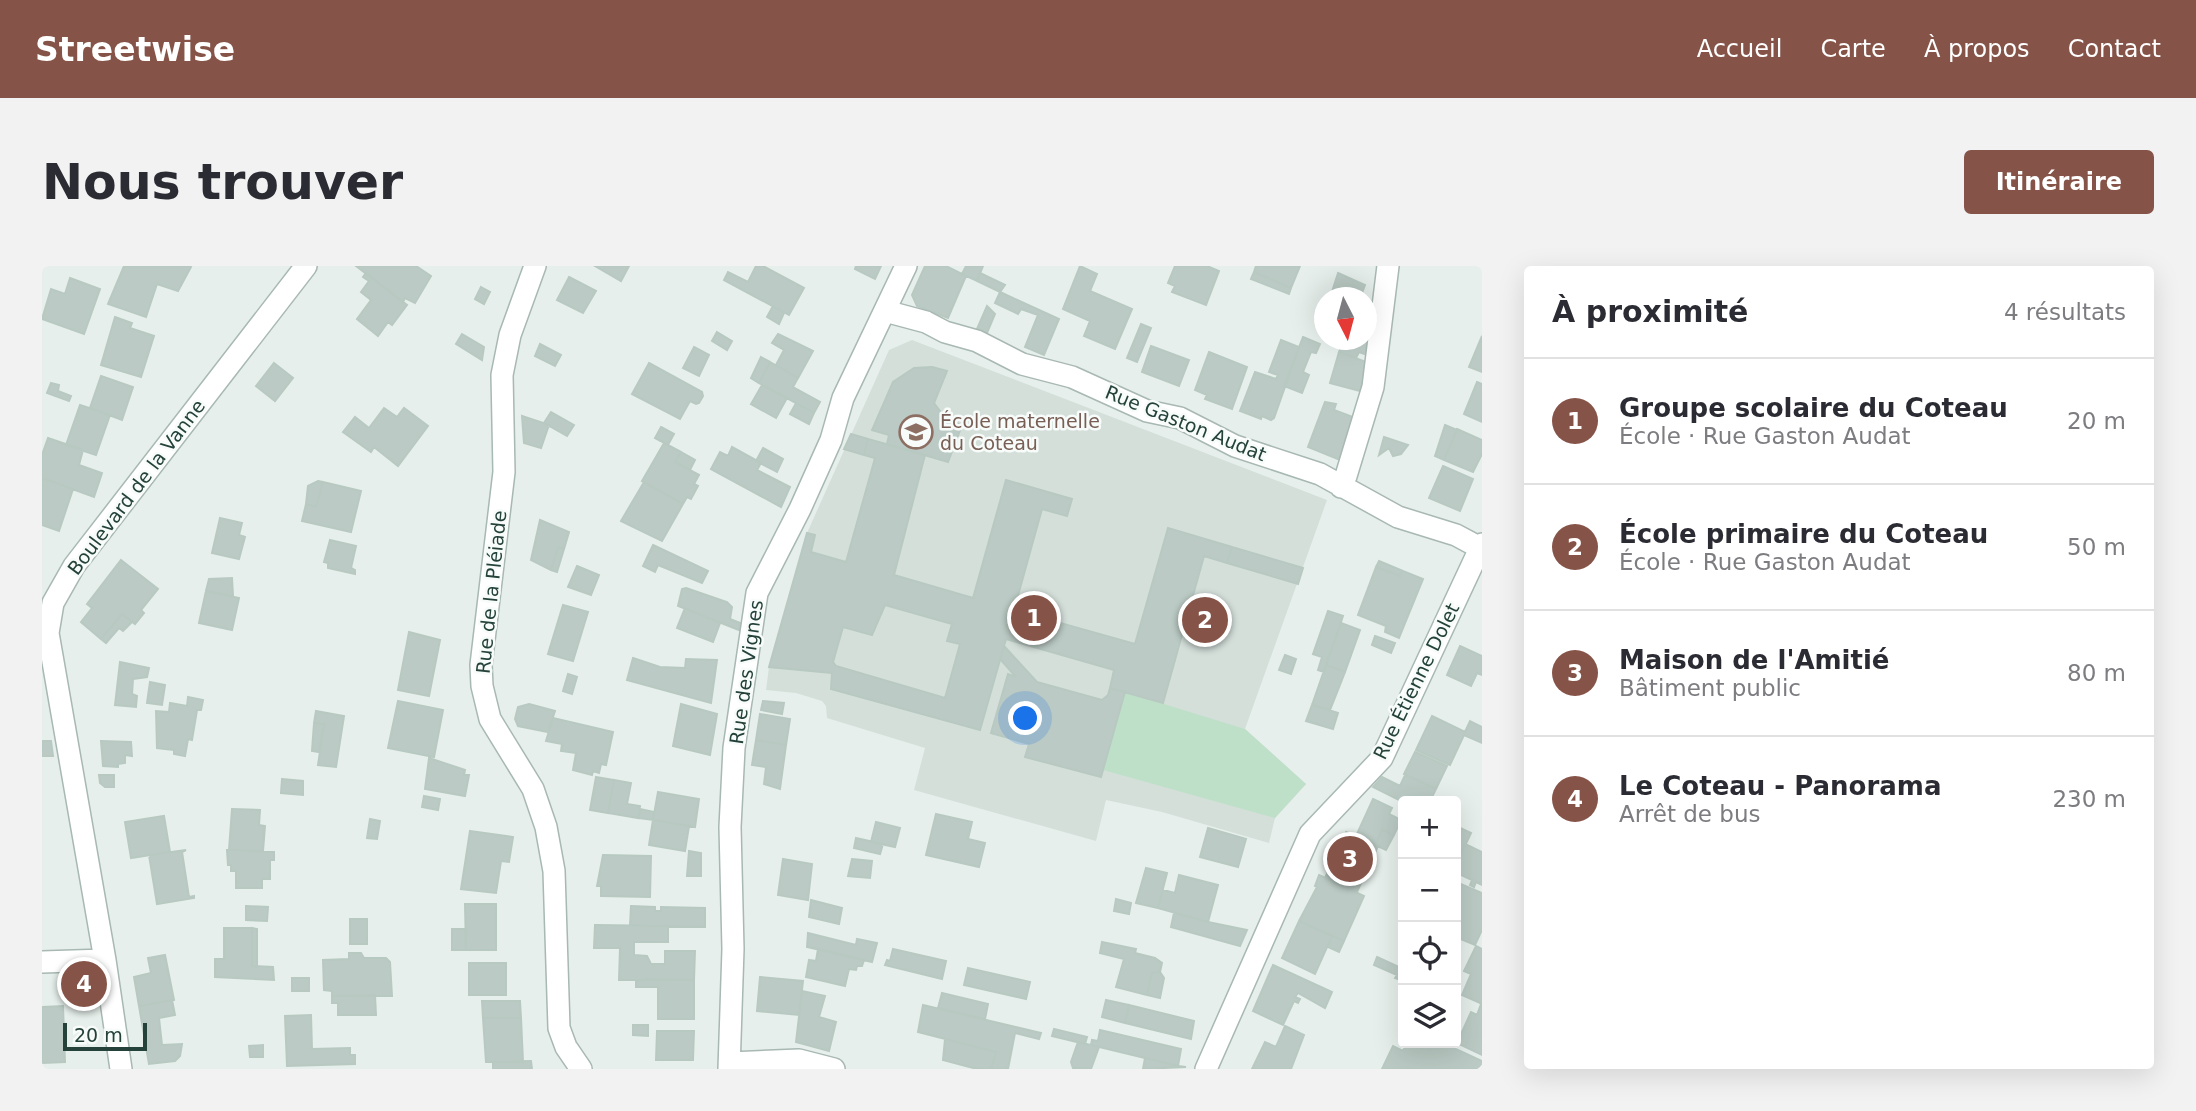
<!DOCTYPE html>
<html lang="fr">
<head>
<meta charset="utf-8">
<style>
  :root { --surface:#fff; --page:#f2f2f3; --text:#2b2b33; --muted:#7c7c81; --line:#e1e1e2; --accent:#855347 }
  body { margin:0; font-family:"DejaVu Sans",sans-serif; background:var(--page); color:var(--text) }
  .controls { position:absolute; right:21px; bottom:21px; display:grid; overflow:hidden; border-radius:7px; box-shadow:0 7px 28px #0002 }
  .controls button { width:63px; height:63px; display:grid; place-items:center; padding:0; border:0; border-bottom:2px solid var(--line); background:var(--surface); color:var(--text); font:35px sans-serif }
  .compass { position:absolute; left:1272px; top:21px; width:63px; height:63px; border-radius:50%; background:var(--surface); box-shadow:0 7px 28px #0002; rotate:174deg }
  .scale { position:absolute; left:21px; bottom:18px; width:84px; box-sizing:border-box; padding-left:7px; border:4px solid #24423a; border-top:0; font-size:19px; line-height:24px; white-space:nowrap; color:#24423a; -webkit-text-stroke:5px #f7fbf9; paint-order:stroke }
  .you { position:absolute; left:984px; top:453px; width:24px; height:24px; margin:-18px; border:5px solid #fff; border-radius:50%; background:#1a73e8; box-shadow:0 0 0 10px #1a73e833 }
  .badge { display:grid; place-items:center; width:46px; height:46px; border-radius:50%; background:var(--accent); color:#fff; font-size:23px; font-weight:700 }
  .pin { position:absolute; translate:-50% -50%; border:4px solid #fff; box-shadow:0 2px 7px #0006 }
  .list { margin:0; padding:0; list-style:none }
  h2 { display:flex; justify-content:space-between; align-items:center; height:91px; margin:0; padding:0 28px; font-size:30px }
  h2 small { font-size:23px; font-weight:400; color:var(--muted) }
  .list li { display:grid; grid-template-columns:46px 1fr auto; gap:21px; align-items:center; box-sizing:border-box; height:126px; padding:0 28px; border-top:2px solid var(--line) }
  .list b { display:block; font-size:26px; white-space:nowrap }
  .list p { margin:0; font-size:23px; white-space:nowrap; color:var(--muted) }
  .list em { font-size:23px; font-style:normal; color:var(--muted) }
  .icon { flex:none; width:38px; height:38px; fill:none; stroke:currentColor; stroke-width:2; stroke-linecap:round; stroke-linejoin:round }
  .map { position:relative; flex:none; width:1440px; height:803px; overflow:hidden; border-radius:7px }
  header { display:flex; align-items:center; gap:42px; box-sizing:border-box; height:98px; padding:0 35px; background:var(--accent); color:#fff }
  header strong { font-size:33px }
  nav { display:flex; gap:38px; margin-inline-start:auto; font-size:24px }
  .intro { display:flex; align-items:center; justify-content:space-between; box-sizing:border-box; height:168px; padding:0 42px }
  h1 { margin:0; font-size:49px }
  .button { padding:18px 32px; border-radius:7px; background:var(--accent); color:#fff; font-size:24px; font-weight:700 }
  main { display:flex; gap:42px; padding:0 42px }
  aside { flex:1; background:var(--surface); border-radius:7px; box-shadow:0 7px 28px #0002 }
  .map>svg:first-child { display:block }
</style>
</head>
<body>
<header>
<strong>Streetwise</strong>
<nav><a>Accueil</a><a>Carte</a><a>À propos</a><a>Contact</a></nav>
</header>
<div class="intro"><h1>Nous trouver</h1><a class="button">Itinéraire</a></div>
<main>
<div class="map">
<svg width="1440" height="803" viewBox="0 0 1440 803">
  <rect width="100%" height="100%" fill="#e6efeb"/>
  <!-- built -->
  <path fill="#d4dfda" d="M870,74L1285,234L1203,463L1264,518L1233,552L1227,577L1120,546L1064,534L1054,575L872,524L883,482L785,452L784,440L780,435L754,427L724,424L727,401L765,267L847,84Z"/>
  <!-- green -->
  <path fill="#bfe0c8" d="M1083,426L1203,463L1264,518L1233,552L1061,504Z"/>
  <!-- building -->
  <path fill="#bbcac4" stroke="#b8c9c2" stroke-width="2" fill-rule="evenodd" d="M82,0H147L149,1L136,25L115,18L104,51L66,38Z
    M314,0H374L389,10L373,37L363,32L361,36Z
    M553,0H587L579,15Z
    M714,0H721L762,22L747,49L682,14L686,6L706,16Z
    M814,0H839L833,13L813,3Z
    M883,0H904L924,10L906,52L875,40L870,29Z
    M924,0H941L935,15L920,8Z
    M1038,0L1055,8L1048,25L1090,43L1073,83L1042,70L1048,55L1021,43Z
    M1133,0H1165L1177,5L1164,39L1130,26L1133,20L1126,17Z
    M1214,0H1258L1249,22L1212,6Z
    M1212,6L1249,22L1247,28L1209,13Z
    M324,7L365,39L350,59L346,56L336,70L315,53L329,34L319,26L327,15L321,11Z
    M938,7L963,19L958,26L935,15Z
    M1296,7L1323,19L1318,32H1288Z
    M527,11L554,25L541,47L515,34Z
    M28,12L58,23L42,68L0,53L9,23L23,28Z
    M439,21L448,26L442,38L433,33Z
    M958,26L1017,53L1002,89L983,81L996,49L979,43L976,48L953,37Z
    M731,40L742,47L737,58L725,51Z
    M945,40L953,48L945,67L935,63Z
    M73,51L90,57L88,62L112,70L99,111L59,99Z
    M1099,58L1109,62L1095,96L1085,92Z
    M675,66L690,75L685,84L670,75Z
    M420,68L442,81L440,94L414,78Z
    M736,68L771,85L756,112L734,99L742,84L730,77Z
    M1440,70V106L1427,101Z
    M1261,71L1278,78L1274,87L1269,86L1261,106L1267,109L1260,127L1242,120Z
    M1324,73L1331,75L1328,90L1317,86L1314,92L1297,86L1303,74Z
    M1239,74L1257,81L1232,152L1229,154L1220,150L1219,153L1198,145L1213,106L1234,113L1236,109L1227,106Z
    M498,78L519,89L513,100L493,90Z
    M1109,80L1147,94L1137,120L1100,106Z
    M652,81L667,89L657,110L641,102Z
    M1167,86L1205,101L1190,143L1163,133L1165,129L1153,124Z
    M1297,86L1327,97L1318,125L1288,117Z
    M719,91L728,96L717,117L709,112Z
    M728,96L756,112L751,121L778,136L772,147L717,117Z
    M232,97L251,112L233,135L214,120Z
    M607,97L660,126L661,130L657,137L654,138L648,135L638,153L590,128Z
    M890,101L905,105L892,137L898,145V151L920,159L906,196L845,178L847,169L830,164L851,116L872,102Z
    M59,110L91,121L80,154L48,142Z
    M1435,116L1440,118V156L1422,148Z
    M9,117L17,119L16,125L29,130L27,135L5,127Z
    M720,119L745,132L734,152L709,138Z
    M1283,136L1294,138L1292,144L1311,151L1298,194L1266,181Z
    M754,137L772,147L767,158L748,148Z
    M38,139L68,149L54,189L24,179Z
    M342,142L355,151L362,142L386,160L356,200L332,181L329,186L301,166L313,151L327,162Z
    M509,146L532,159L525,170L502,157Z
    M480,150L507,159L499,182L482,177Z
    M1403,159L1415,164L1402,194L1393,190Z
    M619,161L632,168L626,179L613,172Z
    M1415,163L1440,174V188L1431,206L1402,194Z
    M809,168L826,173L822,189L802,183Z
    M1342,171L1366,179L1359,188L1351,190L1347,182L1337,189Z
    M6,172L41,184L37,199L60,207L52,231L0,212V189Z
    M826,173L883,189L852,309L931,332L964,214L1030,233L1025,250L1000,243L972,344L1093,378L1126,262L1190,281L1185,297L1162,290L1121,437L1068,422L1072,404L964,373L938,464L789,423L790,407L727,401L765,267L773,269L769,286L804,296L833,192L822,189ZM843,339L910,358L905,375L918,378L903,432L794,400L791,396L801,361L830,369Z
    M622,177L639,186L633,196L657,209L652,218L656,220L649,233L645,231L641,238L600,215Z
    M690,181L719,197L715,204L748,221L739,241L669,203L678,186L686,190Z
    M721,182L741,193L735,206L714,195Z
    M639,186L653,194L648,204L633,196Z
    M1401,200L1431,213L1418,245L1387,232Z
    M0,212L31,223L17,265L0,259Z
    M276,215L281,216L274,241L264,238L266,220Z
    M281,216L319,225L309,266L260,255L264,238L274,241Z
    M602,216L641,238L620,275L579,255Z
    M178,252L200,257L197,269L203,271L197,293L170,287Z
    M498,254L527,266L522,283L516,281L509,304L489,294Z
    M288,274L314,280L309,302L313,304V308L286,302V297L282,296Z
    M611,279L666,305L660,317L616,299L613,306L601,300Z
    M516,281L522,283L515,306L509,304Z
    M1190,281L1261,302L1256,318L1185,297Z
    M79,294L116,323L99,344L102,347L93,358L80,348L59,373L39,356L50,342L45,338Z
    M1337,295L1361,305L1358,310L1334,301Z
    M535,300L557,309L549,329L526,321Z
    M1334,301L1358,310L1361,305L1381,313L1357,372L1343,366L1344,360L1316,349Z
    M190,312L191,330L164,325L167,313Z
    M644,322L685,336L690,341L688,353L698,357L697,364L636,340L640,323Z
    M164,325L197,332L190,364L157,357Z
    M521,339L546,346L531,395L506,388Z
    M643,342L678,357L671,376L635,362Z
    M1286,345L1301,350L1282,406L1276,404L1280,391L1271,388Z
    M80,348L90,356L81,365L77,362L64,377L59,373Z
    M1299,357L1318,364L1303,406L1284,399Z
    M367,366L398,374L387,430L356,424Z
    M1333,370L1353,377L1349,387L1330,379Z
    M962,380L995,416L1060,434L1066,429L1068,422L1083,426L1059,511L983,491L987,478L949,467L966,408L974,411L958,393Z
    M1418,380L1440,390V409L1435,407L1429,420L1405,409Z
    M1243,389L1254,393L1249,408L1237,404Z
    M591,392L618,401L643,402L644,393L675,394L669,437L585,414Z
    M78,396L107,402L105,411L91,413L90,428L95,430L94,441L73,439Z
    M1284,399L1303,406L1288,444L1270,439Z
    M526,408L535,411L530,428L521,425Z
    M108,416L123,419L120,439L105,437Z
    M146,431L161,434L159,444H155L150,474L146,473L143,490L132,488V484L115,482L114,445L127,446L128,437L145,440Z
    M356,435L401,444L392,491L346,482Z
    M721,435L742,437L740,448L719,444Z
    M487,438L513,445L506,466L476,460L473,453L476,441Z
    M639,438L675,448L668,489L631,480Z
    M1270,439L1296,447L1291,463L1264,455Z
    M274,445L302,450L294,501L276,499L282,458L272,457Z
    M718,448L748,453L744,479L714,474Z
    M1390,450L1423,466L1428,455L1440,461V477L1422,469L1408,499L1374,484Z
    M511,452L571,466L564,499L559,498L557,507L551,505L550,509L531,504L534,487L519,485L520,478L504,475Z
    M272,457L282,458L277,486L270,485Z
    M714,474L744,479L738,523L722,518L724,501L710,499Z
    M0,475H9L11,490H0Z
    M59,475L89,476L90,490L83,489V497L76,498V501L61,500Z
    M1373,486L1405,500L1394,523L1362,508Z
    M387,492L423,504L422,509H427L423,530L383,523Z
    M57,509H72V521H63L58,517Z
    M1363,509L1394,523L1388,535L1361,536L1331,521L1340,511L1358,520Z
    M554,511L572,514L566,547L548,544Z
    M240,513L261,515V529L239,527Z
    M572,514L589,517L585,538L598,540L596,552L566,547Z
    M616,526L657,533L653,561L611,554Z
    M382,530L398,533L396,544L380,541Z
    M1331,533L1350,542L1347,548L1359,554L1352,569L1340,564L1333,579L1314,570Z
    M190,543L218,544L217,559L223,560L221,585L187,584Z
    M598,543L612,546L611,554L596,552Z
    M894,548L930,556L926,573L943,577L937,601L884,589Z
    M122,550L128,586L89,592L83,556Z
    M328,553L338,555L335,573L325,572Z
    M611,554L647,560L643,585L607,579Z
    M834,556L858,562L853,581L829,576Z
    M1414,560L1429,567L1414,599Z
    M1166,562L1204,573L1196,601L1158,591Z
    M1340,564L1352,569L1344,584L1333,579Z
    M428,565L471,571L467,596L459,595L454,627L419,623Z
    M1304,566L1336,580L1315,626L1283,612Z
    M814,572L841,578L838,588L812,582Z
    M1423,578L1440,586V619L1434,616L1432,621L1428,619L1430,614L1415,607L1414,610V599Z
    M144,584L140,586L147,631L152,630V632L115,638L107,589Z
    M185,584L232,586V594H228V613H220V622H194V605H189V599H186Z
    M647,585L659,587V610H645Z
    M561,589L609,590L608,631L559,630V620H555Z
    M741,593L770,598L766,634L736,629Z
    M810,593L830,595L828,612L806,610Z
    M1104,602L1125,607L1116,642L1094,637Z
    M1137,609L1176,619L1166,656L1116,642L1121,624L1133,627Z
    M1277,609L1322,630L1302,675L1257,655L1275,621L1273,620Z
    M1414,616L1440,627V664L1433,679L1414,671Z
    M1074,633L1089,637L1087,648L1072,645Z
    M769,634L800,642L797,658L767,651Z
    M423,638H454V684H424Z
    M204,640L226,641L225,655L204,654Z
    M589,640L613,641V645H619V641L663,642V661L588,659Z
    M1132,647L1166,656L1205,664L1198,680L1129,661Z
    M308,653H325V678H308Z
    M1257,655L1290,670L1273,708L1240,692Z
    M553,659L626,660V676H592V689L605,690L609,698H623V685H653L652,714H577L578,682H552Z
    M182,662H210V700L231,701L232,714L173,711V693H182Z
    M210,662L215,663V701L210,700Z
    M410,663H424V684H410Z
    M766,667L814,679L815,673L835,677L830,696L765,681Z
    M1290,670L1302,675L1297,686L1286,681Z
    M1060,676L1094,683L1093,687L1113,692L1120,697L1118,706L1110,707L1105,729L1074,721L1082,693L1058,687Z
    M1434,680L1440,683V738L1420,729L1429,708L1422,705Z
    M776,683L822,694L820,700H815L814,704L807,703L803,720L764,711L767,694L774,695Z
    M851,683L904,695L900,713L843,699L845,694L848,695Z
    M307,687H319L322,692H344L348,696L350,730H290V725L282,724L281,694L307,693Z
    M123,689L132,734L97,740L92,711L109,707L106,692Z
    M1335,691L1361,703V715L1353,712L1355,709L1332,699Z
    M427,697H464V729H427Z
    M1231,699L1290,726L1283,742L1256,727L1253,731L1258,733L1256,737L1252,735L1241,759L1211,745Z
    M926,702L988,716L984,733L922,719Z
    M1118,706L1122,712L1118,732L1105,729L1110,707Z
    M718,711L761,715L757,749L715,745Z
    M250,712H267V725H250Z
    M605,713L652,714V753H616V721H594V715Z
    M760,725L783,730L777,751L794,756L787,785L754,776Z
    M900,727L946,738L943,753L896,742Z
    M333,729L334,749H296V737H290V730Z
    M130,734L133,749L117,752L120,779L140,778L138,790L133,795L107,798L97,740Z
    M1064,734L1087,739L1083,757L1060,751Z
    M440,735H478L479,752H441Z
    M1439,738H1440V789L1415,777L1429,746L1435,749Z
    M881,739L999,767L997,773L973,767L966,803H949L954,786L876,766Z
    M1087,739L1152,755L1149,773L1083,757Z
    M21,740L23,796L0,797V741Z
    M269,749L270,783L308,782V789H313V798L245,800L243,750Z
    M441,752H479L481,796H444Z
    M591,759H606V770L591,769Z
    M1243,760L1262,769L1249,803H1210L1223,776L1234,781Z
    M1012,763L1045,771L1043,778L1010,770Z
    M1058,764L1139,783L1136,800L1049,779L1050,774L1056,775Z
    M615,765H652L651,794H614Z
    M903,773L954,786L949,803H935L901,794Z
    M1036,776L1057,781L1049,803L1031,802L1029,796Z
    M1365,777H1401L1440,795V803H1340L1351,780L1361,785Z
    M221,779V791H208L207,780Z
    M1103,792L1136,800L1144,801L1101,803Z
    M489,795L490,803H451V796Z"/>
  <g fill="none" stroke-linecap="round" stroke-linejoin="round">
    <defs>
      <path id="minor" d="M493,0L468,69L460,109L462,206L439,399L440,420L448,453L491,523L504,561L512,605L517,762L524,781L539,803
        M843,45L884,56L903,66L935,75L980,98L1030,111L1105,145L1138,152L1193,180L1278,208L1356,251L1414,269L1440,283
        M1299,221L1304,210L1331,121L1346,0
        M0,696L63,694
        M688,797L757,794L792,803
        M79,803L63,694L6,367L11,337L32,300L264,0
        M687,803L691,683L688,561L692,482L715,327L758,243L789,174L801,132L864,0
        M1164,803L1268,568L1340,492L1440,278"/>
    </defs>
    <!-- minor casing -->
    <use href="#minor" stroke="#a8b8b2" stroke-width="24"/>
    <!-- minor -->
    <use href="#minor" stroke="#fff" stroke-width="21"/>
  </g>
  <!-- icons -->
  <defs>
    <symbol id="school-ring" viewBox="-11 -11 22 22"><circle r="9.5" fill="#f7fbf9" stroke="#8d6e63" stroke-width="1.5"/><path d="M0-5L7-2L0 1L-7-2ZM-4 1L0 2.5L4 1V4Q0 6-4 4Z" fill="#8d6e63"/></symbol>
  </defs>
  <g fill-rule="evenodd">
    <use href="#school-ring" x="855" y="147" width="38" height="38"/>
  </g>
  <g text-anchor="middle" dominant-baseline="central" stroke-width="5" stroke-linejoin="round" paint-order="stroke">
    <!-- education labels -->
    <g font-size="19" fill="#785e54" stroke="#f7fbf9" text-anchor="start">
      <text x="898" y="155">École maternelle<tspan x="898" dy="22">du Coteau</tspan></text>
    </g>
    <!-- street labels -->
    <g font-size="19" fill="#24423a" stroke="#f7fbf9">
      <text transform="translate(1144 157) rotate(22)">Rue Gaston Audat</text>
      <text transform="translate(94 221) rotate(-53)">Boulevard de la Vanne</text>
      <text transform="translate(449 326) rotate(-84)">Rue de la Pléiade</text>
      <text transform="translate(704 406) rotate(-82)">Rue des Vignes</text>
      <text transform="translate(1374 415) rotate(-64)">Rue Étienne Dolet</text>
    </g>
  </g>
</svg>
<div class="controls">
<button>+</button>
<button>−</button>
<button><svg class="icon" aria-label="locate" viewBox="0 0 24 24"><circle cx="12" cy="12" r="6"/><path d="M12 2v4M12 18v4M2 12h4M18 12h4"/></svg></button>
<button><svg class="icon" aria-label="layers" viewBox="0 0 24 24"><path d="M12 4l9 5-9 5-9-5zM3 14l9 5 9-5"/></svg></button>
</div>
<svg class="compass" viewBox="-18 -18 36 36"><path d="M0-13l5 13h-10z" fill="#e53935"/><path d="M0 13l5-13h-10z" fill="#7c7c81"/></svg>
<div class="scale">20 m</div>
<div class="you"></div>
<div class="pin badge" style="left:992px;top:352px">1</div>
<div class="pin badge" style="left:1163px;top:354px">2</div>
<div class="pin badge" style="left:1308px;top:593px">3</div>
<div class="pin badge" style="left:42px;top:718px">4</div>
</div>
<aside>
<h2>À proximité<small>4 résultats</small></h2>
<ul class="list">
<li><span class="badge">1</span><div><b>Groupe scolaire du Coteau</b><p>École · Rue Gaston Audat</p></div><em>20 m</em></li>
<li><span class="badge">2</span><div><b>École primaire du Coteau</b><p>École · Rue Gaston Audat</p></div><em>50 m</em></li>
<li><span class="badge">3</span><div><b>Maison de l'Amitié</b><p>Bâtiment public</p></div><em>80 m</em></li>
<li><span class="badge">4</span><div><b>Le Coteau - Panorama</b><p>Arrêt de bus</p></div><em>230 m</em></li>
</ul>
</aside>
</main>
</body>
</html>
